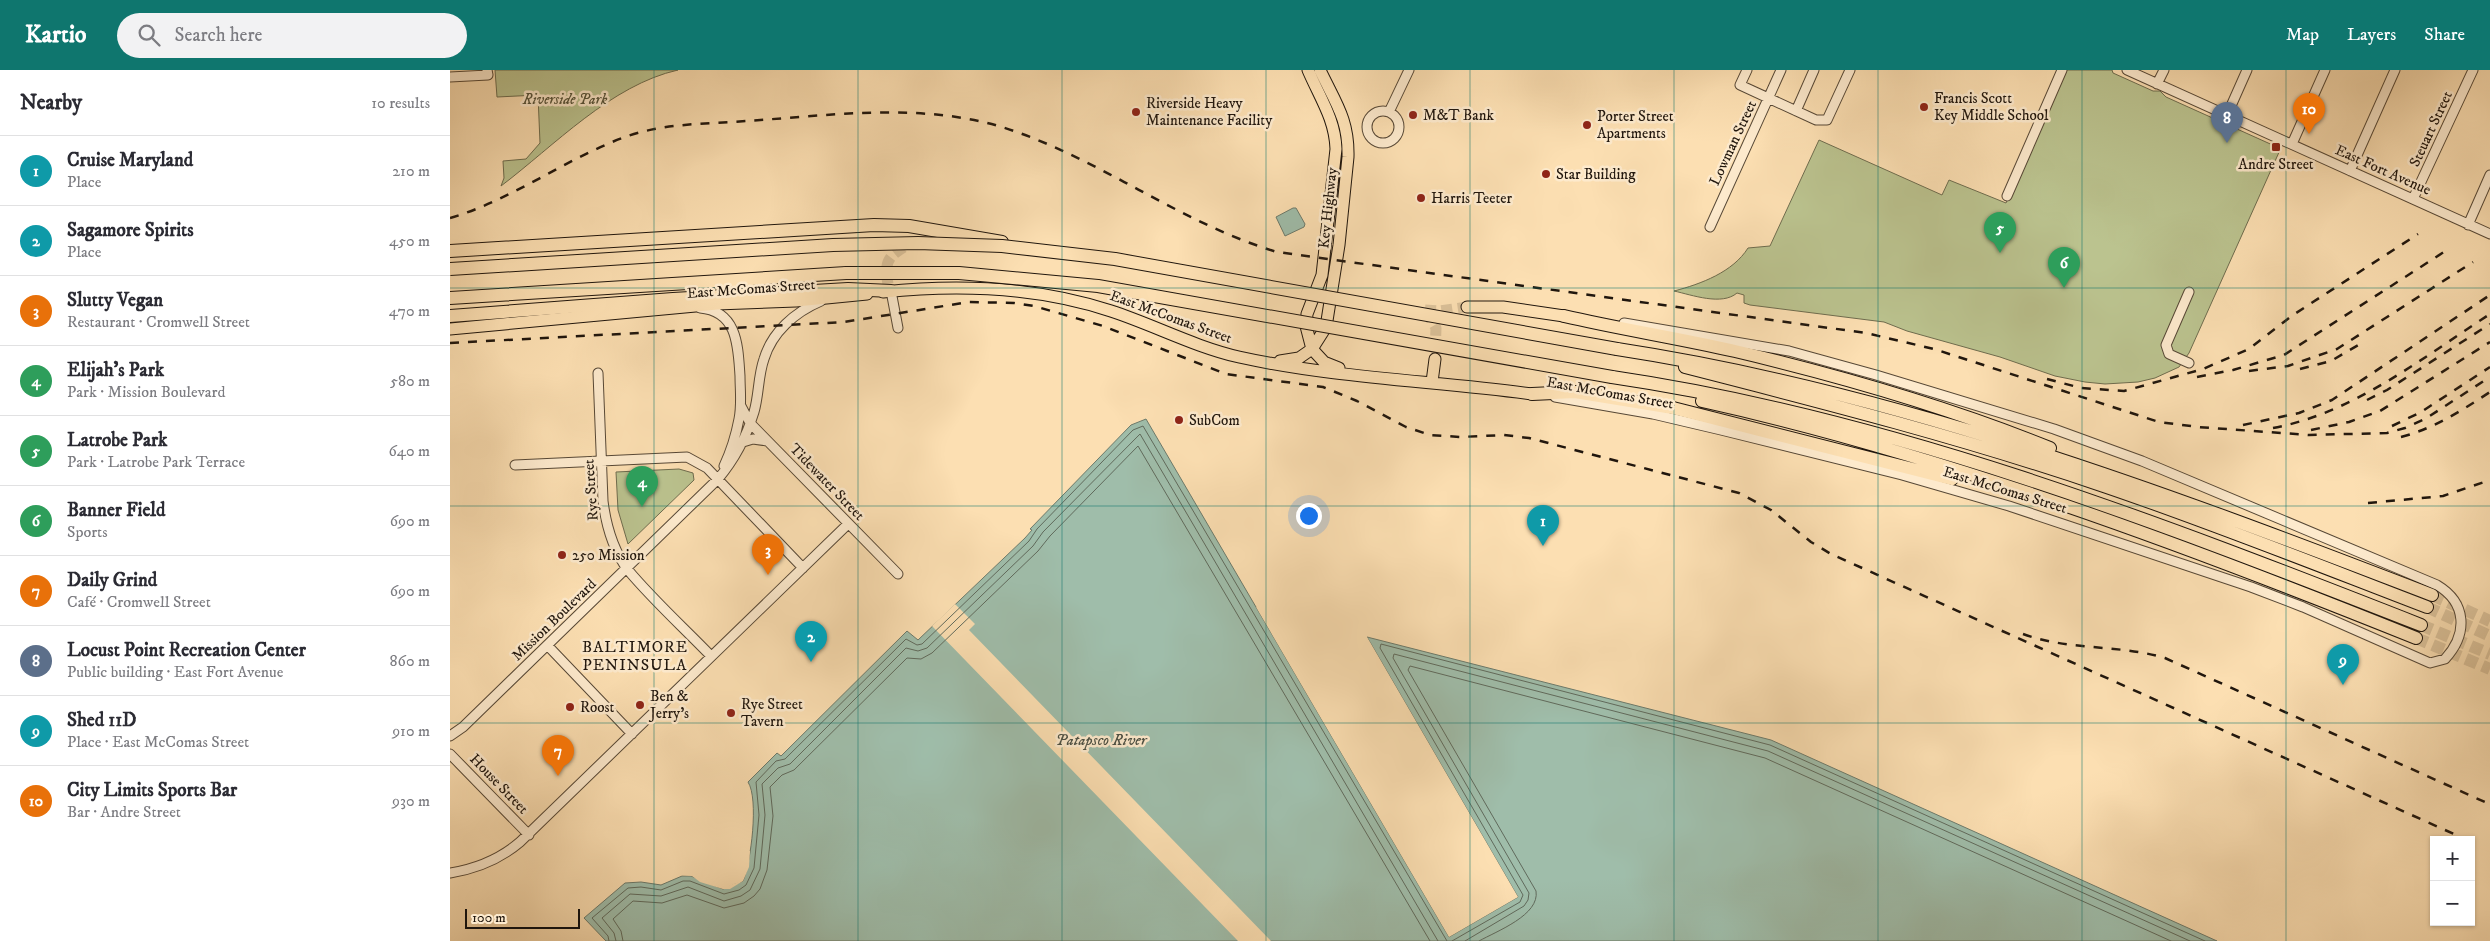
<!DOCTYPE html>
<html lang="en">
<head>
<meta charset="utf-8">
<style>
  :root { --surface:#fff; --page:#f2f2f3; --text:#2b2b33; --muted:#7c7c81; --line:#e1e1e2; --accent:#0f766e }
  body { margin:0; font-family:"IM FELL DW Pica",serif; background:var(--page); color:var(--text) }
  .controls { position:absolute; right:15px; bottom:15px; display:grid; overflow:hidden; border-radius:0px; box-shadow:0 1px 4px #0004 }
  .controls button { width:45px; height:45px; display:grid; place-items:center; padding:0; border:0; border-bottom:1px solid var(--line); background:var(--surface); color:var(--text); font:25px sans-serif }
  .scale { position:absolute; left:15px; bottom:12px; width:115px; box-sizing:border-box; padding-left:5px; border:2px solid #20160d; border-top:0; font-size:14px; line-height:18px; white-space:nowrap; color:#20160d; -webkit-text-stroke:4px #fdeacd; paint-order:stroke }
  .you { position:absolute; left:858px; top:445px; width:18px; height:18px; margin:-12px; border:4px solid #fff; border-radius:50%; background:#1a73e8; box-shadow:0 0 0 8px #1a73e833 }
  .badge { display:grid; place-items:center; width:32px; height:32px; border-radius:50%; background:var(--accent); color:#fff; font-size:16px; font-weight:700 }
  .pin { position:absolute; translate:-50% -41px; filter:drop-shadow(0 1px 2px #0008) }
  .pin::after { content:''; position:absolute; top:26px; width:18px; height:15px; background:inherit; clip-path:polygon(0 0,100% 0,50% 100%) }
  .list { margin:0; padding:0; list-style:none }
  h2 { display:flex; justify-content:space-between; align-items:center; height:65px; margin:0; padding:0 20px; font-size:21px }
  h2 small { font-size:16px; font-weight:400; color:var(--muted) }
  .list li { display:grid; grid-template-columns:32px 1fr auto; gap:15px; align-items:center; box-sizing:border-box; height:70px; padding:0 20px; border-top:1px solid var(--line) }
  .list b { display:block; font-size:19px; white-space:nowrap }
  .list p { margin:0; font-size:16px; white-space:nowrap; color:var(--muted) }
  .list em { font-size:16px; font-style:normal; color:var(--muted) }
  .icon { flex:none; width:28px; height:28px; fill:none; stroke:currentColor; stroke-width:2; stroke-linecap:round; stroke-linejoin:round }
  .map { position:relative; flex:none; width:2040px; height:871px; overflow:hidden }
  header { display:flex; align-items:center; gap:30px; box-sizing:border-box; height:70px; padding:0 25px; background:var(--accent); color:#fff }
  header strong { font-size:24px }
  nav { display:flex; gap:28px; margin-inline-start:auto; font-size:18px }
  .search { width:350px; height:45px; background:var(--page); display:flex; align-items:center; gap:12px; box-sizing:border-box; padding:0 18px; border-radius:28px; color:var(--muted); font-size:19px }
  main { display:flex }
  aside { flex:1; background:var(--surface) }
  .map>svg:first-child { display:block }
</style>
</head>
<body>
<header>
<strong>Kartio</strong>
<div class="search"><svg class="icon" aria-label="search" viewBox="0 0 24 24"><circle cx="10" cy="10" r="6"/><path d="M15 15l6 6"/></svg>Search here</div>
<nav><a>Map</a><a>Layers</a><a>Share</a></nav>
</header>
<main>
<aside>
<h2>Nearby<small>10 results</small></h2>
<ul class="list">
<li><span class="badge" style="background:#0f9aa8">1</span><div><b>Cruise Maryland</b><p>Place</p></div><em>210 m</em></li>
<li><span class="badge" style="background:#0f9aa8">2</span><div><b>Sagamore Spirits</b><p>Place</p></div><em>450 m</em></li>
<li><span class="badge" style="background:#e8710a">3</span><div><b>Slutty Vegan</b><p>Restaurant · Cromwell Street</p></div><em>470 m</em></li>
<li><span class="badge" style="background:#2e9e5b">4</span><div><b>Elijah's Park</b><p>Park · Mission Boulevard</p></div><em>580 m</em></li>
<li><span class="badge" style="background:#2e9e5b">5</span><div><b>Latrobe Park</b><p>Park · Latrobe Park Terrace</p></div><em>640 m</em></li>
<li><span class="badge" style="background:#2e9e5b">6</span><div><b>Banner Field</b><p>Sports</p></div><em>690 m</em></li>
<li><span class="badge" style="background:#e8710a">7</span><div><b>Daily Grind</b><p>Café · Cromwell Street</p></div><em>690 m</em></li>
<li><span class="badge" style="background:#5c6f8a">8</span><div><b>Locust Point Recreation Center</b><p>Public building · East Fort Avenue</p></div><em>860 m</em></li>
<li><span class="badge" style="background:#0f9aa8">9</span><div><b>Shed 11D</b><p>Place · East McComas Street</p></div><em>910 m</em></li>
<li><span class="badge" style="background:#e8710a">10</span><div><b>City Limits Sports Bar</b><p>Bar · Andre Street</p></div><em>930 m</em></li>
</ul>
</aside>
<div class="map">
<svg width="2040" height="871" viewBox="0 0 2040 871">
  <rect width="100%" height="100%" fill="#fcdfb2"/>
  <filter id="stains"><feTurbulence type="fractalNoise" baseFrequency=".004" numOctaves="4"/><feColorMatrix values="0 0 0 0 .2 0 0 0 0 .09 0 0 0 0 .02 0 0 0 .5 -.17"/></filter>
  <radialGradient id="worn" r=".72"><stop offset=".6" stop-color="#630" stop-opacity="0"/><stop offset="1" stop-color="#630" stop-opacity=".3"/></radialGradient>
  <!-- green -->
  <path fill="#bbc38f" stroke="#6e6c4e" d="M45,0H228C161,15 104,76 51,116L54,108L53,91L76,89L90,73L88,25L47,27Z
    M1615,0H1662L1663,3L1703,21H1710L1716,27L1827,77L1830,80L1739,283L1729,297L1705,308L1688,312L1655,314L1635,312L1605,306L1550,287L1457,261L1434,252L1300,235L1294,233V225L1287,223C1272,236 1242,225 1224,221C1251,214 1283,202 1298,178L1320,176L1369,70L1492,125L1499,110L1556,133Z
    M229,399L243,403L244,410L178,474L168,440L166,402Z"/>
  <!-- water -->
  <path fill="#9fbdaa" stroke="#6c7a6b" d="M843,138H846L855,154L854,157L835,166L826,147Z
    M696,349L999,867L1068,827L917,567L1321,670L1767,871H156L134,848L175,813L191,812L211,815L232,806H241L273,819L293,811C301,792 309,729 298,712L327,683L331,686L457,561L468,570L575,468L582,460L580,459L681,355Z"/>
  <!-- pier -->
  <path fill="#fcdfb2" d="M505,534L525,554L519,560L821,871H788L482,556Z
    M806,537L809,538L1000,864L1065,826L915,566L917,567L1068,827L999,867Z
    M298,781H300L299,797L293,811L280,819H273L250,812L242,806L228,805L242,804L263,810L274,817L286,813L291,810L296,797Z"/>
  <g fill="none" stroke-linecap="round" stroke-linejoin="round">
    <!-- shore -->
    <path stroke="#606a5c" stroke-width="1" d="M159,871L158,866L142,848L178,818L191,817L211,820L233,811H240L274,824L289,820L296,815L304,798L309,745L306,712L326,691L335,689L456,569L467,575L472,574L579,471L587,459L683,360L693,356L997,871
      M166,871L164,863L152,848L180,824L211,826L238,817L274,831L291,826L300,820L310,799L315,745L312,714L328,698L340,694L456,578L468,581L477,578L583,476L593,462L690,364L988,871
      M173,871L171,861L163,849L183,831L212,833L237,825L274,838L294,833L304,826L310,819L317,800L323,746L320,717L332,705L344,700L457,588L471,589L482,583L588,481L600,466L688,376L980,871
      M1002,871L1070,832L1073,825L930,578L931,574L1320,675L1755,871
      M1015,871L1074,836L1078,830L1079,823L943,588L944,584L1318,681L1740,871
      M1029,871C1047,861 1090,845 1086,821L958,600L960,596L1315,688L1721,871"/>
    <!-- major-tunnel -->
    <path stroke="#dbc199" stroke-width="11" stroke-dasharray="11 5.5" stroke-linecap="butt" d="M438,214C433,188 441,185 461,173
      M975,240L990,241L1017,237
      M976,241L986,258L985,285"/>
    <!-- highway-tunnel -->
    <path stroke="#dbc199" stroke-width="12" stroke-dasharray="12 6" stroke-linecap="butt" d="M1982,525L2040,551
      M1977,537L2040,566
      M1971,555L2040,584
      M1966,568L2040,599"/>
    <defs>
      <path id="minor" d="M1297,0L1290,15L1366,50H1377L1400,0
        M1677,0L2040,164
        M0,7L38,5L37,0
        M1707,14L1714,0
        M917 57a16 16 0 1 1 32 0a16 16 0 1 1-32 0Z
        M1346,41L1364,0
        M939,42L959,0
        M1777,45L1797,0
        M1842,74L1875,0
        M1900,101L1945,0
        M1557,126L1612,0
        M1963,129L2023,0
        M2018,155L2040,105
        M1260,157L1331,0
        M441,221L448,258
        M250,238C288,241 288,277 290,306C290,320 292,334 289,349C286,365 281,381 274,396
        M1739,293L1719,284L1716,275L1739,222
        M148,303L153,431C156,455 163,480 178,500C203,530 234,558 261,586
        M1105,327L1203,344L1271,360L1452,405L1559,436L1801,517L1853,537L1980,593L1995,589C2018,564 2017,533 1987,515L1692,391L1604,359L1426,305L1339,281L1174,253
        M291,336L300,353L448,504
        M293,372L303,369L317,371
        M65,395L237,387L257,398L353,498
        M98,576L182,664
        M0,666L13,657L268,409C285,389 296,368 304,342C309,325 308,306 314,289C322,262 345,242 371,231
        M0,684L79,765
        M0,803C25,799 50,789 70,772L398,454"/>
      <path id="major" d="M858,0C870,28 885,49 886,79L872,205L857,244L856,256L862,279L874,292L889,298
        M433,222C508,214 588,217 661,241C704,255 745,277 789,287C884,308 985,311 1082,324
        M1017,237H1053L1114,246
        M0,259L267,234L346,231L417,224
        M830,291L849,288L862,279L876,257L889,175L898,87C899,49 885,32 870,0
        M982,312L985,289"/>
      <path id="highway" d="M0,181L424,155L459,156L552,172
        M0,228L396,203
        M0,246L223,229L398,219L441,221
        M1114,246C1170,259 1228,268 1285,281C1391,306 1498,337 1600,378
        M1167,279C1449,322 1717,423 1982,525
        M1235,297C1376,333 1516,369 1654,416C1763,453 1870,496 1977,537
        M1162,307C1442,348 1708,452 1971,555
        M1082,324L1125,322L1223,338L1502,409
        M1252,331C1495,385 1735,475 1966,568"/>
    </defs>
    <!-- minor casing -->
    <use href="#minor" stroke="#574836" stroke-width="11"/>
    <!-- major casing -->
    <use href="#major" stroke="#20160d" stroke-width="13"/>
    <!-- highway casing -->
    <use href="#highway" stroke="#20160d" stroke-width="14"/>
    <!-- minor -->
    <use href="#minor" stroke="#fdeacd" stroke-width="9"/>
    <!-- major -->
    <use href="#major" stroke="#fcdfb2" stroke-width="11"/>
    <!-- highway -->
    <use href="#highway" stroke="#fcdfb2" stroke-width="12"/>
    <!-- rail -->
    <path stroke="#20160d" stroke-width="2.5" stroke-dasharray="9 9" stroke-linecap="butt" d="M0,148C62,130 115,89 175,67C214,53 256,54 297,51C385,45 479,31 564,61C656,93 733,154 827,182L1416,263L1484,279L1709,352L1748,357L1859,365L1937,363L1955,358L1975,349L2040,307
      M0,273L394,252L519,232L564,233L584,236L653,256L776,304L873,317L907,331L956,357L980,365L1010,367L1054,365L1079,368L1289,423L1321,440L1361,472L1381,484L2015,769
      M1850,299L1881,291L1910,274
      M1799,301L1838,296L1887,279L2023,192
      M1747,307L1783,300L1834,285L1997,180
      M1597,309L1631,318L1674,321L1753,299L1799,279L1843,245L1968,164
      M1917,330L1937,320L2040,254
      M1793,355L1849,343L1882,330L2040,225
      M1942,356L1971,342L2040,297
      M1823,358C1904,343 1972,288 2040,244
      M1861,360L1899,352L1930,341L2040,272
      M1951,367C1985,358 2011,341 2040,322
      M1918,433L1993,426L2040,410
      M1573,564C1620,581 1668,574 1715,588L2037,733"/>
    <defs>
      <path id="highway-bridge" d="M0,199L383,175L468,173L552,176L665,189L1167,279
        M396,203H509L648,216L1162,307"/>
    </defs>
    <!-- highway-bridge casing -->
    <use href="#highway-bridge" stroke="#20160d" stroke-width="14" stroke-linecap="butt"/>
    <!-- highway-bridge -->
    <use href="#highway-bridge" stroke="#fcdfb2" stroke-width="12"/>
  </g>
  <!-- grid -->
  <path fill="none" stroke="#0f766e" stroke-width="1" stroke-opacity="0.55" d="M204,0V871M408,0V871M612,0V871M816,0V871M1020,0V871M1224,0V871M1428,0V871M1632,0V871M1836,0V871M0,218H2040M0,436H2040M0,653H2040"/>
  <!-- markers -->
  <g fill="#8f2418" stroke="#fdeacd" stroke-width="2">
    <circle cx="1474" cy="37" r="5"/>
    <circle cx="686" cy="42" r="5"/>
    <circle cx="963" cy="45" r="5"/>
    <circle cx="1137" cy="55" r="5"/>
    <rect x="1821" y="72" width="10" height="10" rx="2.5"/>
    <circle cx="1096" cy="104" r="5"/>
    <circle cx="971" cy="128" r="5"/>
    <circle cx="729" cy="350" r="5"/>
    <circle cx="112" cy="485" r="5"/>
    <circle cx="190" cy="635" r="5"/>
    <circle cx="120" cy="637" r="5"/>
    <circle cx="281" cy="643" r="5"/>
  </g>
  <g text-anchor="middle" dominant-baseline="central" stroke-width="5" stroke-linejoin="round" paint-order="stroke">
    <!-- poi labels -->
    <g font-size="15" fill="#20160d" stroke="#fdeacd" text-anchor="start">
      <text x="1484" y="28">Francis Scott<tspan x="1484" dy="17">Key Middle School</tspan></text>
      <text x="696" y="33">Riverside Heavy<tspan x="696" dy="17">Maintenance Facility</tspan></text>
      <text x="973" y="45">M&amp;T Bank</text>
      <text x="1147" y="46">Porter Street<tspan x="1147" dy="17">Apartments</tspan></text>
      <text x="1826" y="94" text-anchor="middle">Andre Street</text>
      <text x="1106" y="104">Star Building</text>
      <text x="981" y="128">Harris Teeter</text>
      <text x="739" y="350">SubCom</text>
      <text x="122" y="485">250 Mission</text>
      <text x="200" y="626">Ben &amp;<tspan x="200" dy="17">Jerry's</tspan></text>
      <text x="291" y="634">Rye Street<tspan x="291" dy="17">Tavern</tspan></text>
      <text x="130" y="637">Roost</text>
    </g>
    <!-- park labels -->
    <g font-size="15" font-style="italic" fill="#56533a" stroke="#fdeacd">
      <text x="115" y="29">Riverside Park</text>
    </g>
    <!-- street labels -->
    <g font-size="15" fill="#20160d" stroke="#fdeacd">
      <text transform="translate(1981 59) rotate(-65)">Steuart Street</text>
      <text transform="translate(1283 73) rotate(-65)">Lowman Street</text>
      <text transform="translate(1933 100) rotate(24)">East Fort Avenue</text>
      <text transform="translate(878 138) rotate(-84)">Key Highway</text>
      <text transform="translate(301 219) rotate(-4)">East McComas Street</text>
      <text transform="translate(721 247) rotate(20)">East McComas Street</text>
      <text transform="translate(1160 323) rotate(10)">East McComas Street</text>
      <text transform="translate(377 412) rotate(46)">Tidewater Street</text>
      <text transform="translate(141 420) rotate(-94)">Rye Street</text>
      <text transform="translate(1555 420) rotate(17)">East McComas Street</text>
      <text transform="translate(104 550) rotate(-44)">Mission Boulevard</text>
      <text transform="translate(49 714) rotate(46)">House Street</text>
    </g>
    <!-- neighbourhood labels -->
    <g font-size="16" letter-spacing="1" fill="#20160d" stroke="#fdeacd">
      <text x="185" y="577">BALTIMORE<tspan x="185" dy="18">PENINSULA</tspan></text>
    </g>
    <!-- water labels -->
    <g font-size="16" font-style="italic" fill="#4c5044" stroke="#fdeacd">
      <text x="651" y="670">Patapsco River</text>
    </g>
  </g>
  <rect width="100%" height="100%" filter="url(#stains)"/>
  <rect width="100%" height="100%" fill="url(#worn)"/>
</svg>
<div class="controls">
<button>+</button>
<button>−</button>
</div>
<div class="scale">100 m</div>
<div class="you"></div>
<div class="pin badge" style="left:1093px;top:476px;background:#0f9aa8">1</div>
<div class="pin badge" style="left:361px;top:592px;background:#0f9aa8">2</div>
<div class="pin badge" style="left:318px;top:505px;background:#e8710a">3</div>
<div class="pin badge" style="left:192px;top:437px;background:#2e9e5b">4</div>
<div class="pin badge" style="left:1550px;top:183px;background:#2e9e5b">5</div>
<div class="pin badge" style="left:1614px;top:218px;background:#2e9e5b">6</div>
<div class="pin badge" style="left:108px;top:706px;background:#e8710a">7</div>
<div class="pin badge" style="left:1777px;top:73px;background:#5c6f8a">8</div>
<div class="pin badge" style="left:1893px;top:615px;background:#0f9aa8">9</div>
<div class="pin badge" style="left:1859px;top:64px;background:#e8710a">10</div>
</div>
</main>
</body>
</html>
